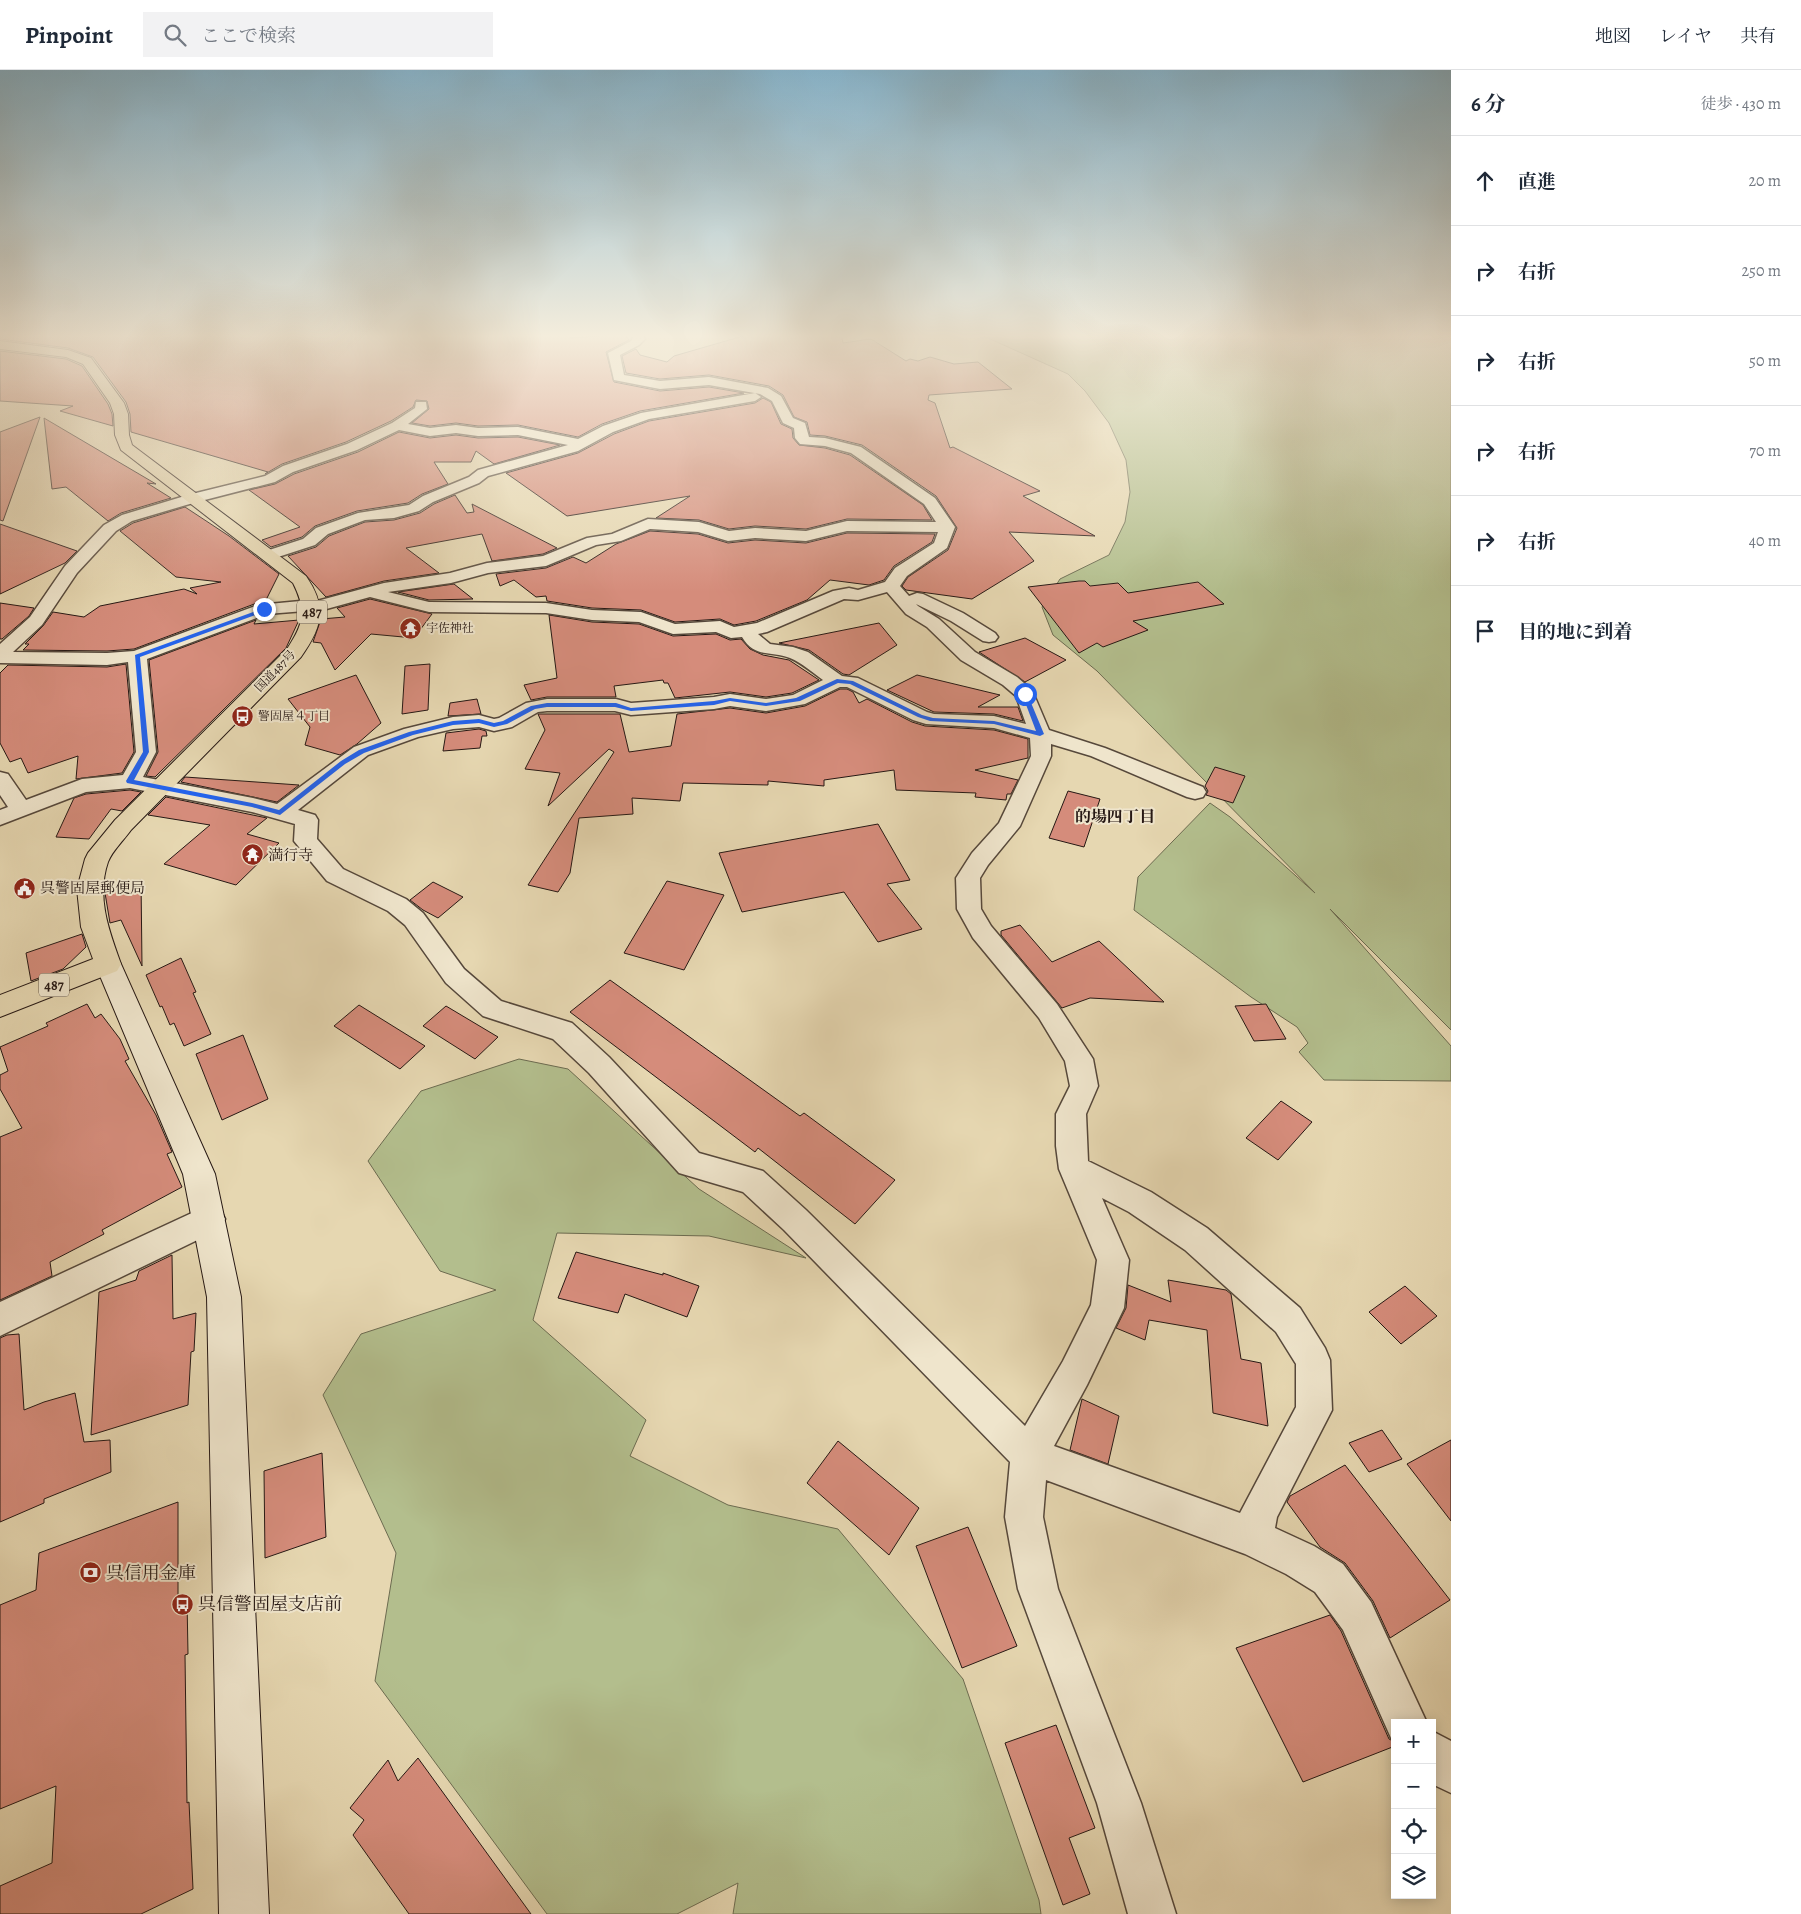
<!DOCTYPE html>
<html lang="ja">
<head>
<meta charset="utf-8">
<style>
  :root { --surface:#fff; --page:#f2f2f3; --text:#1f2937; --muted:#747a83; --line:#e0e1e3 }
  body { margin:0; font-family:Alegreya,"Noto Serif JP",serif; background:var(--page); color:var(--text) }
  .controls { position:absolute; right:15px; bottom:15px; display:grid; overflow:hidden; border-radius:0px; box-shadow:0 2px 12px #0003 }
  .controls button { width:45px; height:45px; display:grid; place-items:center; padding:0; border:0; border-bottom:1px solid var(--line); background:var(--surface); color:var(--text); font:25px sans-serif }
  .stop { position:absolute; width:15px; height:15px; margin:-11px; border:4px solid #2563eb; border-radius:50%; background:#fff }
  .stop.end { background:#2563eb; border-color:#fff; box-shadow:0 1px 5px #0008 }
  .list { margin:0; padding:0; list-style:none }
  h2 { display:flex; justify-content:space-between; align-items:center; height:65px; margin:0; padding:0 20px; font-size:21px }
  h2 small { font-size:16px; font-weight:400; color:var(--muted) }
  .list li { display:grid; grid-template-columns:32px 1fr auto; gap:15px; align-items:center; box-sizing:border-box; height:90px; padding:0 20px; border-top:1px solid var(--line) }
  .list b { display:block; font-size:19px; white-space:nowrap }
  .list em { font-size:16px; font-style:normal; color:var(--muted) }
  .icon { flex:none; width:28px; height:28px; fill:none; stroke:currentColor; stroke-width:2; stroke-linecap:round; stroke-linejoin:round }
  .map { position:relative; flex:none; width:1451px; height:1844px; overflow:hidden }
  header { display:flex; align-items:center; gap:30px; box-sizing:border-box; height:70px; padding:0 25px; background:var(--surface); border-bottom:1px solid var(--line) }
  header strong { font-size:24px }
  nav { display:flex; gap:28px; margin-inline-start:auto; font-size:18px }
  .search { width:350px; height:45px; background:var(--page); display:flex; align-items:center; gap:12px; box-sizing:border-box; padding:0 18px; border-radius:0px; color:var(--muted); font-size:19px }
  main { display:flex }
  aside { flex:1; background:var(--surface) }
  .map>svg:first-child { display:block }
</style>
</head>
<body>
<header>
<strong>Pinpoint</strong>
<div class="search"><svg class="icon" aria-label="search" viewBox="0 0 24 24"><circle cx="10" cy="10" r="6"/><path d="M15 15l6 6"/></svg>ここで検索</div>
<nav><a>地図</a><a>レイヤ</a><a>共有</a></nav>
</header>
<main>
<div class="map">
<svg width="1451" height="1844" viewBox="0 0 1451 1844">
  <rect width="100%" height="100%" fill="#e6d7b1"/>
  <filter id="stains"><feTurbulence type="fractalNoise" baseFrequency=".004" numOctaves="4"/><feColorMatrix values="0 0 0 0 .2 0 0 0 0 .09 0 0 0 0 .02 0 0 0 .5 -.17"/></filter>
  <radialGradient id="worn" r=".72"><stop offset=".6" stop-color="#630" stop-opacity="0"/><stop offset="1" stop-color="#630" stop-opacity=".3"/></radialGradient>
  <!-- green -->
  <path fill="#b3be8d" stroke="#6c6b50" d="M979,264H1451V960L1330,839L1451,976V1011L1324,1010L1299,982L1308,973L1297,957L1251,927L1134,840L1138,807L1210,733L1230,747L1315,823L1097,601L1053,565L1042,537L1060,509L1109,485L1125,452L1130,422L1126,390L1109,353L1085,321L1068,304Z
    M519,989L568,999L699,1119L806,1188L709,1166L557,1163L533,1250L646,1350L630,1386L728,1435L838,1459L963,1609L1039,1830L1041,1844H733L738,1813L677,1844H547L375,1611L396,1483L323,1325L361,1264L496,1220L440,1201L368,1091L421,1021Z"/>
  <!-- building -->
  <path fill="#d58c7b" stroke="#261814" d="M0,264H566L571,268L624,264L629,270L606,282L614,312L660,321L709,317L744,323L640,341L602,354L578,367L518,355L478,356L456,353L430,356L412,353L429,339L427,331L416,330L413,337L391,351L346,372L282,394L265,404L268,402L131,362L130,344L126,332L93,287L68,278L0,269Z
    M750,264H841L843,273L871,269L906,291L910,289L918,291L930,287L954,294L978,292L1012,319L929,325L928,330L935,333L950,378L953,377L1040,421L1023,426L1095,466L1009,462L1034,491L972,529L906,520L902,516L908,507L948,480L957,458L936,426L862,375L825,366L810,365L807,352L794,347L783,325L769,316L709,305L660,309L626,303L622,286L636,279L640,285L667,292L674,286Z
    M0,281L66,289L82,296L108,334L112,344L113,356L60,341L73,336L0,331Z
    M763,328L771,332L781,354L792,359L793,368L799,375L825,378L850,385L923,435L932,450L847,449L806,459L755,456L729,459L699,450L656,448L690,426L567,446L506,403L578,383L614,364L649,351L755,333Z
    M40,347L3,451L0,450V362Z
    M44,348L156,414L147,413L171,428L121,443L108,451L66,417L52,419Z
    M399,362L430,368L456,365L478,368L518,367L560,375L494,394L476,381L471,392H434L448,414L422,424L408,433L357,441L315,456L302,467L271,477L262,470L300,457L249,420L275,414L294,404L358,382Z
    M455,425L467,443L474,442L472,434L557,478L543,484L492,491L482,464L406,478L439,503L384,511L326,527L288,486L316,477L329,466L365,452L394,450L420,443L434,434Z
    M185,437L229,466L279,504L265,532L257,533L134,579L107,581L23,580L29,574H25L43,556L53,542L84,547L100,536L184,519L197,524L190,518L221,512L176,507L120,461L133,453Z
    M0,454L77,481L65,493L0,524Z
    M650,461L698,464L728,473L755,470L806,473L847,463L935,464L932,472L894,496L884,510L869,515L830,510L807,530L756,551L734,555L720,549L675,552L641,540L592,538L547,531L546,526L536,527L514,510L500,516L496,504L546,498L573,487L586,493L616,474Z
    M1079,511H1085L1090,516L1118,513L1128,523L1198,512L1224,534L1133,551L1148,560L1103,577L1097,573L1079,583L1028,517Z
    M454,514L473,529L429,530L398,522Z
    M370,529L432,544L414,568L371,564L335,600L321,573L313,572L321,549L345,547L337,538Z
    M0,533L34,538L29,546L2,569H0Z
    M549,545L592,552L639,554L673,566L716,564L730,570L741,569L750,579L763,585L789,590L819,610L792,623L766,627L730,622L675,628L668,613H664L663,610L614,616L616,627H547L531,630L524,615L557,608Z
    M256,550L254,554L299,550L286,578L155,707L146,706L158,682L149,590Z
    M879,553L897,575L849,605L843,604L809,580L779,573Z
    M1025,568L1066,590L1025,612L979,582Z
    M126,594L134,682L122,703L76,709L78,686L28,703L21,688L10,692L0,673V603L8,595L107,597Z
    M430,594L428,640L402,644L405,596Z
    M356,605L381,653L357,674L340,685L305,675L310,657L288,629Z
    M917,605L1000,625L978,637H1018L1023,651L994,644L934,642L887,620Z
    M840,619H847L853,622L859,633L867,629L912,652L925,656L994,660L1028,669V688L975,700L1018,710L1011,724H1007L1006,730L975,727L976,723L896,720L894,700L824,710V716L768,711V715L683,713L680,731L632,728L633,744L579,748L570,803L558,822L528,815L614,682L609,679L548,736L560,703L525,699L545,660L538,644H620L629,682L671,676L677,644L730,638L766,643L805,636Z
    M477,629L481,644L448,646L450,633Z
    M479,659L486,661L487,666H482L480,678L443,681L446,663Z
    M1215,697L1245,706L1233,733L1206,725L1208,721L1205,716Z
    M185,707L299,715L277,732L181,712Z
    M130,720L141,722L122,741L111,739L89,769L56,767L74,728L86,724Z
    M1068,721L1100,729L1084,777L1049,768Z
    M166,727L267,748L247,764L279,773L236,815L164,794L210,755L148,745Z
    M878,754L910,810L887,814L922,859L878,872L844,822L742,842L719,783Z
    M141,810L142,896L121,850L110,853L105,823V821Z
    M667,811L724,825L684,900L624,883Z
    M433,812L463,827L438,848L423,840L410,830Z
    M1020,855L1052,892L1099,871L1164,932L1090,928L1062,938L1001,865V861Z
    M82,864L86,877L63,899L31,911L26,883Z
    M181,888L196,922L193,923L211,964L184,976L174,953L170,955L162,936L160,937L146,905Z
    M610,910L800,1046L804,1043L895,1110L855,1154L758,1078L755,1082L570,942Z
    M87,934L95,948L101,944L120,969L129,989L125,991L156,1045L172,1082L167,1084L182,1117L102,1160L104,1164L50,1192L52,1206L0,1230V1067L22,1058L0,1019V1005L8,1001L0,977L48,956L46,953Z
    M1266,934L1286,969L1254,971L1235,936Z
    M359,935L425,976L400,999L334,956Z
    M446,936L498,967L475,989L423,956Z
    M243,965L268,1029L222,1050L196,984Z
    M1281,1031L1312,1052L1278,1090L1246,1068Z
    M576,1182L663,1205V1203L699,1216L687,1247L625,1224L618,1243L558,1228Z
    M172,1185L173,1249L196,1243L194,1281L191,1282L188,1335L91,1365L99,1222L136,1210L139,1201Z
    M1168,1210L1226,1220L1231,1224L1241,1289L1261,1293L1268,1356L1213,1343L1207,1260L1149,1250L1145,1270L1116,1258L1126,1238L1128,1215L1171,1232Z
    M1405,1216L1437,1246L1401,1274L1369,1242Z
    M19,1264L24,1340L44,1332L75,1323L84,1372L110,1370L111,1402L44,1429V1433L0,1452V1268L7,1265Z
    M1082,1329L1119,1346L1108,1394L1070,1380Z
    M1382,1360L1402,1389L1369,1402L1349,1373Z
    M1451,1370V1451L1407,1394Z
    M838,1371L919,1438L889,1485L807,1413Z
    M322,1383L326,1467L265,1488L264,1401Z
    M1345,1395L1450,1530L1390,1568L1373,1531L1345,1493L1320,1477L1287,1432L1290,1426Z
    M178,1432V1534L187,1530L188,1584L185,1585L187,1733L189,1732L193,1819L141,1844H0V1816L52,1793L56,1716L0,1739V1535L36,1520L39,1483Z
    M968,1457L1017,1576L962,1598L916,1476Z
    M1330,1545L1341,1561L1389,1669L1395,1672V1676L1303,1712L1236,1578Z
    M1056,1655L1095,1758L1069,1768L1090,1824L1063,1835L1005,1673Z
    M418,1688L531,1844H409L353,1765L364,1750L350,1738L388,1690L398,1711Z"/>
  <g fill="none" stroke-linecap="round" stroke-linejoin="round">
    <defs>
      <path id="street" d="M632,264H642L645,269L639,275L620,285L624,305L660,311L709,307L768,318L781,326L793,348L805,353L809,367L825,368L861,377L935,428L955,457L947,478L907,506L900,516L909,526L917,523L923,524L963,543L995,563L998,567L995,571L989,572L983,571L951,551L916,534L918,536L939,549L975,582L1017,607L1032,620L1049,660L1105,678L1203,717L1206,722L1203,727L1195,729L1187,727L1091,686L1051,674V686L1020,756L988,795L980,808L981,839L991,856L1057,934L1093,989L1098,1016L1086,1044L1088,1091L1151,1122L1207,1158L1300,1238L1325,1278L1330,1290L1332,1340L1277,1447L1275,1458L1314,1476L1343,1494L1371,1532L1427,1653H1395V1670L1391,1668L1343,1560L1315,1522L1286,1504L1245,1484L1046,1410L1043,1447L1058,1519L1141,1733L1176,1844H1128L1097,1733L1018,1519L1005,1447L1010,1392L784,1160L743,1122L679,1103L589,1003L553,969L483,946L446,913L405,855L388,841L327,811L294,771L295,754L252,742L130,718L86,722L0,755V740L8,737L0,725V702L8,704L26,730L82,709L123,705L136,682L128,592L107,595L0,593V574L30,547L65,496L104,455L122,445L188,425L265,406L283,396L347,374L392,353L415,338L416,332H426L427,339L408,354L430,358L456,355L478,358L518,357L578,369L603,356L641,343L755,323L761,327L755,331L649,349L613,362L578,381L488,406L479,413L433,432L419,441L394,448L365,450L328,464L315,475L275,488H263L261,485L263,482L303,469L316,458L358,443L409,435L423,426L469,407L478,400L568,375L518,365L478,366L456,363L430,366L399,360L357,380L293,402L275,412L193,433L132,451L116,461L77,503L42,555L13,582L107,583L134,581L258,535L311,530L317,531L384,513L450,503L487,493L543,486L587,468L612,464L648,449L699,452L729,461L755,458L806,461L847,451L936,452L924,434L851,383L825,376L800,374L795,368L794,358L783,353L772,331L760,324L709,315L660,319L614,310L608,283L631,271L633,268ZM650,459L698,462L728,471L755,468L806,471L847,461L938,462L934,473L895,498L885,512L858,520L849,518L833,521L757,553L734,557L720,551L675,554L641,542L592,540L546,533L429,532L388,522L451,513L488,503L546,496L596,475L621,471ZM887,522L906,544L927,557L961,590L1003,615L1016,626L1026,654L994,646L934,644L927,642L858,608L842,606L808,582L793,577L770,574L758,564L767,562L844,529L858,530ZM370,527L429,542L546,543L592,550L639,552L673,564L716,562L731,568L742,567C755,589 771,580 790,588C802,593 813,603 823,610L793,625L766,629L730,624L714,627L631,633L616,629H547L526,633L499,648L494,649L479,645L453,647L404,659L354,677L277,734L253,728L143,707L156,682L147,589L267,544L305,541L312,543ZM840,617H847L913,650L926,654L994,658L1030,668L1031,686L999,753L972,783L956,808L957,839L973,868L1039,948L1065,991L1070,1016L1056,1044V1076L1059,1099L1097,1190L1091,1235L1063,1291L1025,1356L806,1140L763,1101L699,1083L609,987L572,953L501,931L464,899L423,843L406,829L343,799L317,769L318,750L315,745L298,740L368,685L418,667L453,659L479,657L494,661L512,657L538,642L547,641H615L631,645L714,639L730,636L766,641L805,634ZM1102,1128L1129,1142L1185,1180L1276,1262L1296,1294V1337L1240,1443L1054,1376L1087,1315L1124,1238L1129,1190Z
        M209,1135L220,1139L225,1149L220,1159L0,1266V1232Z
        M1432,1661L1451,1671V1723L1432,1714Z"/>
      <path id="secondary" d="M108,884L117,887L121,894L215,1104L241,1227L269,1844H219L207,1227L183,1104L95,894L99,887Z"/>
      <path id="highway" d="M0,271L68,280L91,288L124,333L128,344L129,365L132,375L306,506C328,538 322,557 301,587L131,760C124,770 112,781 108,792C96,827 109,861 121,894L117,901L0,947V925L93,889L81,857L77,819L85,789L88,783L115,750L287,579C304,553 307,541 293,513L121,380L115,365L114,344L110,333L83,294L66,287L0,279Z"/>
    </defs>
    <!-- street casing -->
    <use href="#street" stroke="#56483b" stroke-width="3"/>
    <!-- secondary casing -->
    <use href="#secondary" stroke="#261814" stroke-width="2"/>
    <!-- highway casing -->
    <use href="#highway" stroke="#261814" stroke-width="2"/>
    <!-- street -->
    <use href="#street" fill="#efe5cc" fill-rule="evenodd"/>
    <!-- secondary -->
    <use href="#secondary" fill="#efe5cc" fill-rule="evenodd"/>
    <!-- highway -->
    <use href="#highway" fill="#e6d7b1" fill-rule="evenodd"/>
  </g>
  <!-- sky -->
  <linearGradient id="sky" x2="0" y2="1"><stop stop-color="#88b6ce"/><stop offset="0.51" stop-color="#f4eddc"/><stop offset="1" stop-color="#f4eddc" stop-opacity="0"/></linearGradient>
  <rect width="1451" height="522" fill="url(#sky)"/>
  <!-- route -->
  <path fill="#2563eb" d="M264,538L266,541L140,587L149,682L134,710L252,733L279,740L341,691L359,680L409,662L453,651L479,649L494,653L503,651L531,636L547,633H616L631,638L714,631L730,628L766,633L796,628L837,609L853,611L922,645L933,648L994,651L1036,661L1022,624L1027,623L1044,664L1040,666L994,654L930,651L918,647L850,614L838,613L800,631L766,636L730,631L714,635L631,641L615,637H547L535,639L507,654L494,657L479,653L453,655L413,665L364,683L345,694L280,745L252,737L127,713L126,711L143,682L135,585Z"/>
  <!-- icons -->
  <defs>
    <symbol id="temple-disc" viewBox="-11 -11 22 22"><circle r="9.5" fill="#8f2418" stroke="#efe5cc"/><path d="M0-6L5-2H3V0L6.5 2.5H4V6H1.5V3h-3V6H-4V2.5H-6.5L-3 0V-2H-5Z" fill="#fff"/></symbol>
    <symbol id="bus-disc" viewBox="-11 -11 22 22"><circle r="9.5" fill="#8f2418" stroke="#efe5cc"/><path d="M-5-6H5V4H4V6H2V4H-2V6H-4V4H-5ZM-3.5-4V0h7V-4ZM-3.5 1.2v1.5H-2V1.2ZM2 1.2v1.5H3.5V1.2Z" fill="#fff"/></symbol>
    <symbol id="civic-disc" viewBox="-11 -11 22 22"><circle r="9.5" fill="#8f2418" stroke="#efe5cc"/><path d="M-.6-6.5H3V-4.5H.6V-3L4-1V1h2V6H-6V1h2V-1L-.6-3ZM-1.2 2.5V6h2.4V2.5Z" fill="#fff"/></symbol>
    <symbol id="bank-disc" viewBox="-11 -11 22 22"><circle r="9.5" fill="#8f2418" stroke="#efe5cc"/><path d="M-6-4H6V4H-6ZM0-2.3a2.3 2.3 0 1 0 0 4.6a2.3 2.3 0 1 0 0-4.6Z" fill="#fff"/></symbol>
  </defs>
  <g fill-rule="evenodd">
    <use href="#temple-disc" x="398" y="546" width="25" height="25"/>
    <use href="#bus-disc" x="230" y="634" width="25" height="25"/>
    <use href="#temple-disc" x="240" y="772" width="25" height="25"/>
    <use href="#civic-disc" x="12" y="806" width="25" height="25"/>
    <use href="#bank-disc" x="78" y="1490" width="25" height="25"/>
    <use href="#bus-disc" x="170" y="1522" width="25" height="25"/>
  </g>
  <g text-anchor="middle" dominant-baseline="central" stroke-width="4" stroke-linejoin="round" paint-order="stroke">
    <!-- far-poi labels -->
    <g font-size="12" fill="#261814" stroke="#efe5cc" text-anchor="start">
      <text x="426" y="558">宇佐神社</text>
      <text x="258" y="646">警固屋４丁目</text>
    </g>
    <!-- far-street labels -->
    <g font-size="12" fill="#261814" stroke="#efe5cc">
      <text transform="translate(275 601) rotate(-46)">国道487号</text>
    </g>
    <!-- shield labels -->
    <g fill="#efe5cc" stroke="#62564b" stroke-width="1">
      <rect x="297" y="530.5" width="30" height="23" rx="4"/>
      <rect x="39" y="903.5" width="30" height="23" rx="4"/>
    </g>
    <g font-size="14" font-weight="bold" fill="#261814">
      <text x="312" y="542">487</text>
      <text x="54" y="915">487</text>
    </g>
    <!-- poi labels -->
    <g font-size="15" fill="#261814" stroke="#efe5cc" text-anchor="start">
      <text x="268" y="785">満行寺</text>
      <text x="40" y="818">呉警固屋郵便局</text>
    </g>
    <!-- neighbourhood labels -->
    <g font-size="16" font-weight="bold" fill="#261814" stroke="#efe5cc">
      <text x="1115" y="747">的場四丁目</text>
    </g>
    <!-- near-poi labels -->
    <g font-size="18" fill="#261814" stroke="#efe5cc" text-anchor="start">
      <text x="106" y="1503">呉信用金庫</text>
      <text x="198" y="1534">呉信警固屋支店前</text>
    </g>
  </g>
  <rect width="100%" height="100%" filter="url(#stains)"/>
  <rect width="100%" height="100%" fill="url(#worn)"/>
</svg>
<div class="controls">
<button>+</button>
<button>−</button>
<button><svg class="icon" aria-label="locate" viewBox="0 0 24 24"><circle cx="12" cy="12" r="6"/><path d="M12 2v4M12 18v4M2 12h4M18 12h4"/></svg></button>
<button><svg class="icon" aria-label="layers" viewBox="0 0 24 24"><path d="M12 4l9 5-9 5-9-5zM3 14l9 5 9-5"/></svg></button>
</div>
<div class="stop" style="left:1025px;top:624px"></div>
<div class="stop end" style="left:264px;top:539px"></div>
</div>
<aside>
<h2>6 分<small>徒歩 · 430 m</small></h2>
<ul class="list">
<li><svg class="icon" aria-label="ahead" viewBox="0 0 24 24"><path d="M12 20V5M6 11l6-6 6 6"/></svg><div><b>直進</b></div><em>20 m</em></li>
<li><svg class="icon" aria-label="right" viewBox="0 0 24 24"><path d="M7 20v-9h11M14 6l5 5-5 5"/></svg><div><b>右折</b></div><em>250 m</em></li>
<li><svg class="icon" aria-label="right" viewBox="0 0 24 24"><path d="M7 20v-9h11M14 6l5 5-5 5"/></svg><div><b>右折</b></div><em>50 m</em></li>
<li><svg class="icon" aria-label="right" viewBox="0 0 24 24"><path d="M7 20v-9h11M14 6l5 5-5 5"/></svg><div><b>右折</b></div><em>70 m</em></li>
<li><svg class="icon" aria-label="right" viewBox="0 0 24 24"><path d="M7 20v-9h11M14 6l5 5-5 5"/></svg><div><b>右折</b></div><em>40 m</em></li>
<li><svg class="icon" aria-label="arrive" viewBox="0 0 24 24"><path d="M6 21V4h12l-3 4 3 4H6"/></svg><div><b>目的地に到着</b></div></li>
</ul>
</aside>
</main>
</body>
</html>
